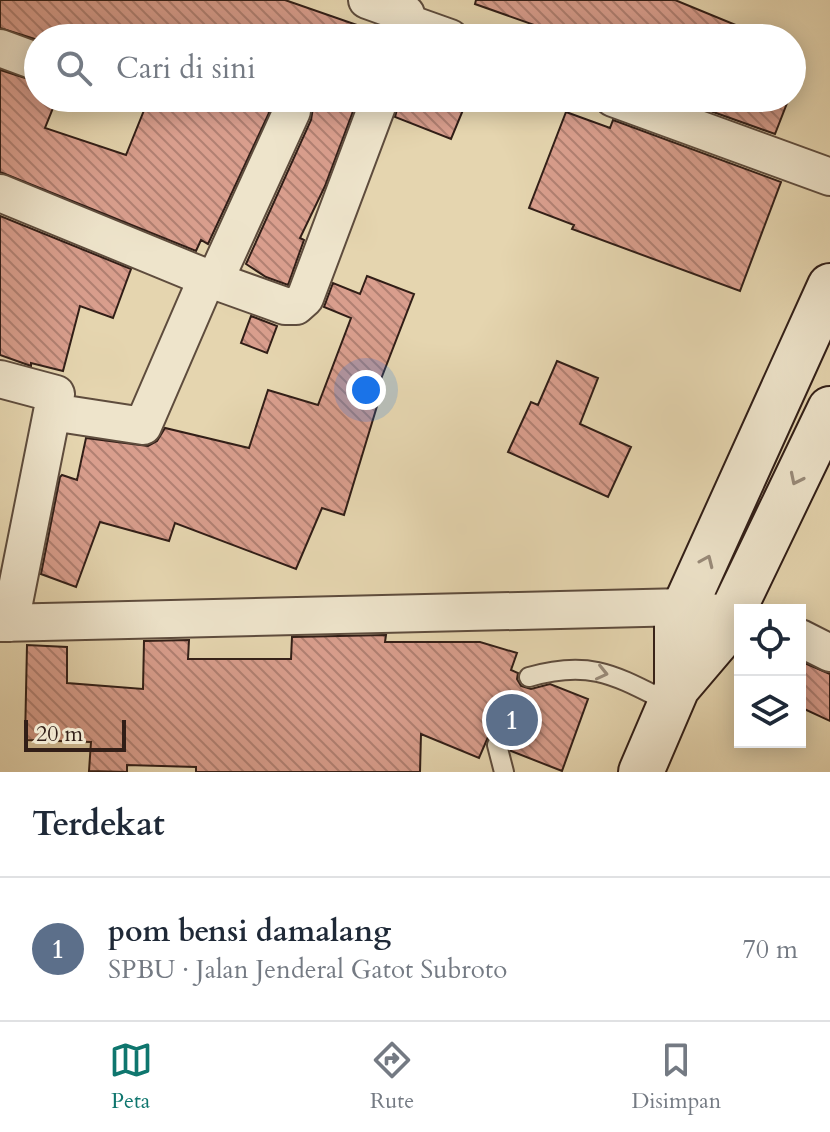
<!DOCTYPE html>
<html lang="id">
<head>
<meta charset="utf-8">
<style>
  :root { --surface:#fff; --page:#f2f2f3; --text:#1f2937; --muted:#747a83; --line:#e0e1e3; --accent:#0f766e }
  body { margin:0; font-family:Cardo,serif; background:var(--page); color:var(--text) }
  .controls { position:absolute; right:24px; bottom:24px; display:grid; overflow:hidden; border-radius:0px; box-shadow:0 4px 20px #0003 }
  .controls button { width:72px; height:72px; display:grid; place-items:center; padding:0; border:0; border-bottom:2px solid var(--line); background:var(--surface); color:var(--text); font:40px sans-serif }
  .scale { position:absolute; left:24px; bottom:20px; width:102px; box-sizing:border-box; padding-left:8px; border:4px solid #311e17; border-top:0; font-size:22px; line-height:28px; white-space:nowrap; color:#311e17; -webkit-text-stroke:6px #eee4cb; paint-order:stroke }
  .you { position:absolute; left:366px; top:390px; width:28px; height:28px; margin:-20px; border:6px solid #fff; border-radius:50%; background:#1a73e8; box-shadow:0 0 0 12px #1a73e833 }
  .badge { display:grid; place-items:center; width:52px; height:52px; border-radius:50%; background:var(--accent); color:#fff; font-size:26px; font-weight:700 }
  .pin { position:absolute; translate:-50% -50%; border:4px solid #fff; box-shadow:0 2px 8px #0006 }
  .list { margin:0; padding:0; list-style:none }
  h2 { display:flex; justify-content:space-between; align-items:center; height:104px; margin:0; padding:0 32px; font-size:34px }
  h2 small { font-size:26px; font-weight:400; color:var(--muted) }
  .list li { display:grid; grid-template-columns:52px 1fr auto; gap:24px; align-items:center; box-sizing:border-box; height:144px; padding:0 32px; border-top:2px solid var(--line) }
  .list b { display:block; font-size:30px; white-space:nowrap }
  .list p { margin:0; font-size:26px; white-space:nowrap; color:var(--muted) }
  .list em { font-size:26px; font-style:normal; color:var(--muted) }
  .icon { flex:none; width:44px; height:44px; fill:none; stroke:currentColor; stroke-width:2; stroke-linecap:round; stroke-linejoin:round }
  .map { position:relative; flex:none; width:830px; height:772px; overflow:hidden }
  .search { position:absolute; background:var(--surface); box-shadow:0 4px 20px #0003; left:24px; right:24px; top:24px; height:88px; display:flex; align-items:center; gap:20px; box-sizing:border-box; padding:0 28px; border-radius:44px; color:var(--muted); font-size:30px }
  .sheet { height:248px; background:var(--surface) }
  nav { display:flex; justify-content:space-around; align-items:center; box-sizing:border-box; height:112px; border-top:2px solid var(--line); background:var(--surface); font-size:22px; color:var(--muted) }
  nav a { display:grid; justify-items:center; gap:4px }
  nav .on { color:var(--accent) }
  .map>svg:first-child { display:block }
</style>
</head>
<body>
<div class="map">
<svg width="830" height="772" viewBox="0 0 830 772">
  <defs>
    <pattern id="building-back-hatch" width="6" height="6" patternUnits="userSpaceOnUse" patternTransform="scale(2)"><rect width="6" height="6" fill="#d99e8d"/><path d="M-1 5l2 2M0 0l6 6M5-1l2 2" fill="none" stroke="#b18072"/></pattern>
  </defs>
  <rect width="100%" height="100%" fill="#e5d5af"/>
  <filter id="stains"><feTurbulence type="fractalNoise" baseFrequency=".0025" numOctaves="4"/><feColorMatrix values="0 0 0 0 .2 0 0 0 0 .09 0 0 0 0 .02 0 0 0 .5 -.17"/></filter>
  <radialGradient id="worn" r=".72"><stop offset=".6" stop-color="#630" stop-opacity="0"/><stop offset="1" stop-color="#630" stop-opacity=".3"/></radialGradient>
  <!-- building -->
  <path fill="url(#building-back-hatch)" stroke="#311e17" stroke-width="2" d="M0,0H285L380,33V38L38,40L0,28Z
    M476,0H675L765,37L652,38L623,26L618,38H571L475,4Z
    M0,70L38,82V98H57L45,128L126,155L149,98H276L208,244L201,240L196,251L0,172Z
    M308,98H358L325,186L300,238L304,240L288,285L266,277L246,264L311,120L313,108Z
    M400,98H468L451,139L395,117Z
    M674,98H789L775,134Z
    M566,112L610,128L613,120L781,182L740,291L572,229L574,225L529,208Z
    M0,216L131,269L113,318L80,306L63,371L31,363V366L0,355Z
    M367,276L414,294L376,392L381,393L344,515L322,508L296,569L175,523L169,541L100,522L76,587L41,574L60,477L62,475L77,480L86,438L148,446L157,441L165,428L249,448L268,390L318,405L351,318L324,307L333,283L360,294Z
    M251,316L277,326L267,353L241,343Z
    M557,361L598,378L580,424L631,447L608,497L508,452L531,402L538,405Z
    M386,635L385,642H480L517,653L511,670L518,673L517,679L521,686L531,689L550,684L588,699L562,771L511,751L506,737L499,733L488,737L479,758L421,734L420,772H196V767L127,765V772L89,771L91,742L25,740L27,645L67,647V683L143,689L144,641L189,640L188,659H291L292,637Z
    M800,661L830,674V721L800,707Z"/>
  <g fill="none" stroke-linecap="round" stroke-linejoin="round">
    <defs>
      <path id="service" d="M529,677C591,659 616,676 670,703
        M497,745L504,772"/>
      <path id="minor" d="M367,0L406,14L400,38
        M405,22L450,38
        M0,48L38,62
        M613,98L830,177
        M0,193L207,278L143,426L52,412L10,623
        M207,278L285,306H296L305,298L380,98
        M215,280L292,111
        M0,379L56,394L52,412
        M0,623L685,607L740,618
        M800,638L830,653"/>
      <path id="secondary" d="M677,688V624L830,286
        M641,772L677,688L717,641L730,617L830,409"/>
    </defs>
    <!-- service casing -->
    <use href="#service" stroke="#5e4c3d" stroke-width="22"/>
    <!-- minor casing -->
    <use href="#minor" stroke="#5e4c3d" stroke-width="40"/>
    <!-- secondary casing -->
    <use href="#secondary" stroke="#311e17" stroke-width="48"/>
    <!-- service -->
    <use href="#service" stroke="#eee4cb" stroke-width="18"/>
    <!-- minor -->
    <use href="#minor" stroke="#eee4cb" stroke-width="36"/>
    <!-- secondary -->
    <use href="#secondary" stroke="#eee4cb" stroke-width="44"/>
  </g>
  <!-- one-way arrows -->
  <defs><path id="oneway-chevron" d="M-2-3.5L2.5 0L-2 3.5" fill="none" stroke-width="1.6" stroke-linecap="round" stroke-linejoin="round" transform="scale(2)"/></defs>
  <g stroke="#998b7a">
    <use href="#oneway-chevron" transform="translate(796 479) rotate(116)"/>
    <use href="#oneway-chevron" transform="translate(707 561) rotate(-66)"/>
    <use href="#oneway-chevron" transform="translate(602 673) rotate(13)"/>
  </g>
  <rect width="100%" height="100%" filter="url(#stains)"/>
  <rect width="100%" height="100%" fill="url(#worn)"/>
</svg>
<div class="controls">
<button><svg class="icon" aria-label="locate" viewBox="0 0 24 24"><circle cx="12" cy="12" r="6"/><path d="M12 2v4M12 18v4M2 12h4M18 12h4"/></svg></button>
<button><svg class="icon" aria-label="layers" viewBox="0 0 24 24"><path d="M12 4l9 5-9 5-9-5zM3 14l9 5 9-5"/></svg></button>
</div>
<div class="scale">20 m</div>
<div class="you"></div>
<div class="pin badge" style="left:512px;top:720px;background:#5c6f8a">1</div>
<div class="search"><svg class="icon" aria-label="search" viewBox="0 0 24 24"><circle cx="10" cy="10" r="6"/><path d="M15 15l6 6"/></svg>Cari di sini</div>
</div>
<section class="sheet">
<h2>Terdekat<small></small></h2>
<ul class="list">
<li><span class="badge" style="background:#5c6f8a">1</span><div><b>pom bensi damalang</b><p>SPBU · Jalan Jenderal Gatot Subroto</p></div><em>70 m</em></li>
</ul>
</section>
<nav>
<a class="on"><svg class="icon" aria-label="map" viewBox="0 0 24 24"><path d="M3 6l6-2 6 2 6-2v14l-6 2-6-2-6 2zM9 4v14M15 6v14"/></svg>Peta</a>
<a><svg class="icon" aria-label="directions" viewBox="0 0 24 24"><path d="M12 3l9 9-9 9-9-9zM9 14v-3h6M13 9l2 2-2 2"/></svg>Rute</a>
<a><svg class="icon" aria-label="saved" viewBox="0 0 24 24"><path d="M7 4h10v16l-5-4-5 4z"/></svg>Disimpan</a>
</nav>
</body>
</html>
